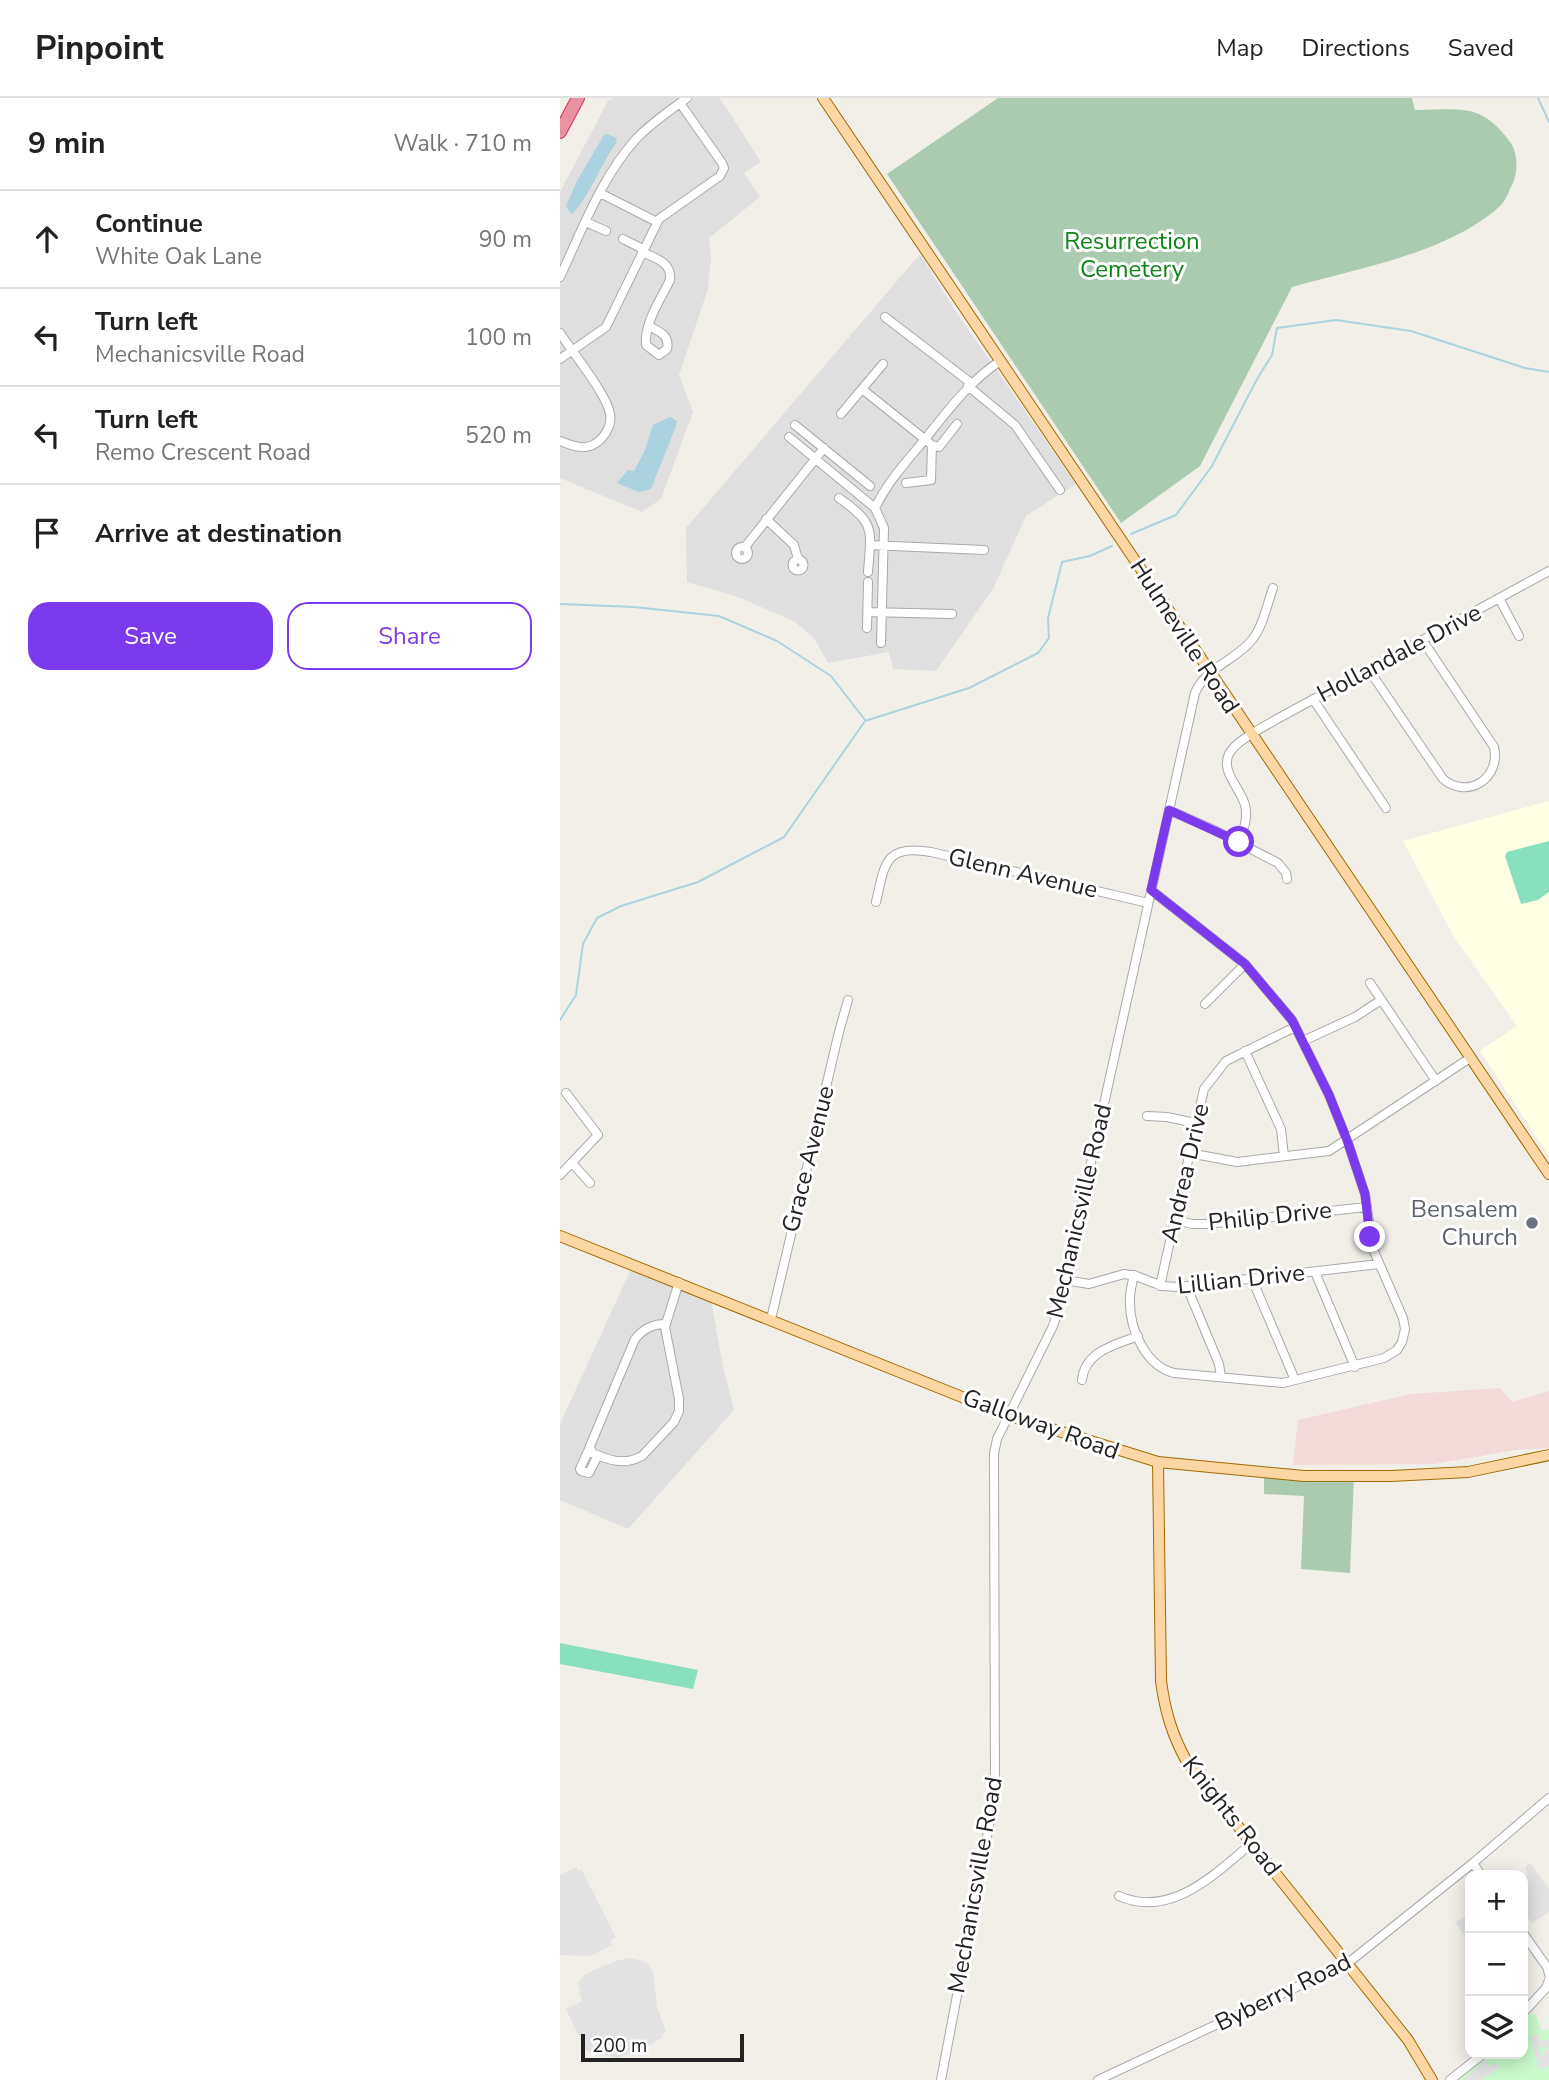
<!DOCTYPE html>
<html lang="en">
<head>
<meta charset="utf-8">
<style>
  :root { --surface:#fff; --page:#f2f2f2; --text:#222; --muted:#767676; --line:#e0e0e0; --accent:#7c3aed }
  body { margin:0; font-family:"Nunito Sans",sans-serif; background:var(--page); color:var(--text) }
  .controls { position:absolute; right:21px; bottom:21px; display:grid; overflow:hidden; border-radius:14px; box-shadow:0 4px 18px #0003 }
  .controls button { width:63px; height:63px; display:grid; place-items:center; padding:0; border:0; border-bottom:2px solid var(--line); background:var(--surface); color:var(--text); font:35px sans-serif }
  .scale { position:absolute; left:21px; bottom:18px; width:163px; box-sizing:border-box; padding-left:7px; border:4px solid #222; border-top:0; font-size:19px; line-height:24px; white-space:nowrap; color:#222; -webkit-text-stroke:5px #fff; paint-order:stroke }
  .stop { position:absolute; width:21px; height:21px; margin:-16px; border:5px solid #7c3aed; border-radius:50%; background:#fff }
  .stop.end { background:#7c3aed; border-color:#fff; box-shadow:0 2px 7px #0008 }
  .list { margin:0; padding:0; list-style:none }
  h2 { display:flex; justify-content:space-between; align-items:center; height:91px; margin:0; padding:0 28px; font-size:30px }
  h2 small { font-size:23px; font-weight:400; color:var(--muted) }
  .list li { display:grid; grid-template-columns:46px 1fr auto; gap:21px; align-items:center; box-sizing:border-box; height:98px; padding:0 28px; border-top:2px solid var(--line) }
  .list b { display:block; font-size:26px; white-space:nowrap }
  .list p { margin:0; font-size:23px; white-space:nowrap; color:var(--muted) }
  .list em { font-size:23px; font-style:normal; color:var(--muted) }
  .actions { display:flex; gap:14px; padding:21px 28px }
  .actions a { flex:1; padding:16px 0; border:2px solid var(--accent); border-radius:21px; text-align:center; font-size:24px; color:var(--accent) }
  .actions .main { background:var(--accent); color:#fff }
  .icon { flex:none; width:38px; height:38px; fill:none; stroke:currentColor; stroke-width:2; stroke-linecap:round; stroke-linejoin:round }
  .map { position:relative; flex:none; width:989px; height:1982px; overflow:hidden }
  header { display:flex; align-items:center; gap:42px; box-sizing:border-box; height:98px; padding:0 35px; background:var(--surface); border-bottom:2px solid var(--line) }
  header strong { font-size:33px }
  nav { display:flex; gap:38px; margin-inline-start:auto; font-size:24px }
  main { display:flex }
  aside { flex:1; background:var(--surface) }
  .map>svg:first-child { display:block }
</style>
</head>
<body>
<header>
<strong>Pinpoint</strong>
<nav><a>Map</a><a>Directions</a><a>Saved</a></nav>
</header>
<main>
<aside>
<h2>9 min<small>Walk · 710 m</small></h2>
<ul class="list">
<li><svg class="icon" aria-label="ahead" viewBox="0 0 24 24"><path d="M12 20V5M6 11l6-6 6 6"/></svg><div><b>Continue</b><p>White Oak Lane</p></div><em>90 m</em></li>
<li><svg class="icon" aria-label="left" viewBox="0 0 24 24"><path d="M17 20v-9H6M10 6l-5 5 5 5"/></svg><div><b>Turn left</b><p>Mechanicsville Road</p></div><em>100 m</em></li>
<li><svg class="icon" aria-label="left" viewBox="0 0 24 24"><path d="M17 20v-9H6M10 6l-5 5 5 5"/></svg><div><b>Turn left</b><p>Remo Crescent Road</p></div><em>520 m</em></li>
<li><svg class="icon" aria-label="arrive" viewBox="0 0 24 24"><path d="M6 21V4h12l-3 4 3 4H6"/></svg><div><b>Arrive at destination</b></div></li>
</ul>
<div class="actions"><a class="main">Save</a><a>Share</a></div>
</aside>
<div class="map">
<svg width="989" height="1982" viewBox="0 0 989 1982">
  <rect width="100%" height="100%" fill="#f2efe9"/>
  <!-- residential -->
  <path fill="#e0dfdf" d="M53,0H160L201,64L184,75L200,99L149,140L151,161L148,191L119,277L133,314L101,401L82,414L0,380V94L48,3Z
    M360,156L396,214L516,386L466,418L433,491L376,573L333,571L329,554L268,565L254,540L234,523L175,498L127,484L126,430Z
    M71,1171L151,1202L163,1269L174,1312L68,1431L0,1402V1326Z"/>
  <!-- commercial -->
  <path fill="#f2dad9" d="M940,1290L952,1304L989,1293V1350L955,1352L874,1366L733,1367L738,1322L851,1296Z"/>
  <!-- education -->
  <path fill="#ffffe5" d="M989,703V1058L920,953L957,928L894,839L843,743Z"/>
  <!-- cemetery -->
  <path fill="#aacbaf" d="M438,0H852L855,12C900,12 921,4 950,44C958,54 958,74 953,85C949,92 946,103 940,108C889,155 798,170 732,189L640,368L561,425L327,76Z
    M704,1375L794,1378L790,1475L741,1471L744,1398L704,1396Z"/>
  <!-- park -->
  <path fill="#c8facc" d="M972,1915L977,1919L981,1933L989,1931V1982H896L932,1956H963V1924Z"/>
  <!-- pitch -->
  <path fill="#88e0be" d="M989,743V794L978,802L961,806L945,758L947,754Z
    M0,1545L138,1572L133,1591L0,1566Z"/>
  <!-- parking -->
  <path fill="#e2e2e2" d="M970,1765L989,1791V1814L972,1825L963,1812V1781L968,1777L965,1769Z
    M16,1769L18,1773L21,1771L56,1839L51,1843L52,1847L31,1858L0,1857V1777Z
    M908,1817L910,1820V1846L895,1824Z
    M69,1860L80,1862L88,1866L93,1874L97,1909L106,1934L102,1936L103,1939L88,1948L86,1943L71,1950L72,1954L59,1960L31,1955L25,1951L6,1911L22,1903L18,1885L25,1876L56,1863Z
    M978,1936L981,1943L989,1941V1949L983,1951L981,1947L978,1950L982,1958L984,1957L983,1953L989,1951V1968L979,1971L970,1939Z
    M927,1961L928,1969L933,1965L939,1969L922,1982H902Z"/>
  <!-- water -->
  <path fill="#aad3df" d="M48,36L56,40L57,44C45,58 23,111 11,116L6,108L17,83L44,37Z
    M110,319L117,323L116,328L91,391L79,394L57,385L68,372L74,373L85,352L93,327Z"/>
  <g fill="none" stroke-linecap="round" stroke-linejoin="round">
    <!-- stream -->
    <path stroke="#aad3df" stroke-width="2" d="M978,0L989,24
      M571,436L616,417L652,368L697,281L712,257L717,230L776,222L851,233L965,270L989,274
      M0,506L74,509L159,518L217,543L271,578L305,622
      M0,922L16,897L23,846L37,820L61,808L138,784L224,739L305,623L409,590L478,555L489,540L488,520L502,464L530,458L552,448"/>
    <defs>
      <path id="minor" d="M40,95L97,124
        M26,124L46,133
        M63,141L83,151
        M82,154C95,160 112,164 110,182C101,201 84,225 86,247L99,257L107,251C110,237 100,234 89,228
        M0,179C22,132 41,80 76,41C91,25 109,13 127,0
        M325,219L411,285
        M0,235C12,254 47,296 50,316C52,325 47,335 41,341C28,354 15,349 0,343
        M0,261L46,229L99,121L160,78L164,70L162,65L120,5
        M408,288L455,327L500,392
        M302,291L372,347L371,382L346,385
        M281,316L323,266
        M235,327L310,388
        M229,339L315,410
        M372,347L379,349L397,326
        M279,400C316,426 311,431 308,474
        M206,421L234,447L238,461
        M310,447L424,452
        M176 455a6 6 0 1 1 12 0a6 6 0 1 1-12 0Z
        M185,449L264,350
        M232.5 467a5.5 5.5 0 1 1 11 0a5.5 5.5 0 1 1-11 0Z
        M939,500L959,538
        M308,514L392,516
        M307,530L308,484
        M321,545L324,430L315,410C328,383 347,363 366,340C389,311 409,284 440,263
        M809,572L883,681C908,702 941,680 934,649L863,543
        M753,601L826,710
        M609,712L654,732L718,765L726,775L727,781
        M679,744C684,732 688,720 685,707C681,691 660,673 669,656C675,643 704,629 717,621L989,473
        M316,804C325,766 324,746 371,754L588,805
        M810,885L876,983
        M645,906L685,866
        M743,943L795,919L821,902
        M685,953L721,1031L724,1058
        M587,1018L607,1019L635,1025
        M629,1055L677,1064L769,1053L910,960
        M13,1066L30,1085
        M0,1077L38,1037L6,995
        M615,1122L632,1126H647L807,1109
        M755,1174L795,1269
        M574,1177C572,1186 569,1196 570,1205C570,1232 586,1268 614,1275L723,1285L824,1260L837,1252L842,1244L845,1231L843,1220L813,1151L805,1096L787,1042L769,997L732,922L685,866L591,792
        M692,1181L735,1282
        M505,1182L529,1186L564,1176L576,1178L602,1188L618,1189L819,1166
        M600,1188L644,991L666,963L735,929
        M627,1189L659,1266L661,1279
        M211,1221L279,934L288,902
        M105,1226C92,1226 83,1231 75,1241L30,1348L32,1355C49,1362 64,1368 82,1358L114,1324L119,1313V1301L105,1229L119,1184
        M522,1282C525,1253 555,1247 578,1238
        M29,1351L20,1371L21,1373L29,1375L38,1357
        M913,1765L921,1777
        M559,1798C611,1821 655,1776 692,1745
        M963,1835L987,1869L989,1876
        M963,1915L986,1890L989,1882
        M381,1982L435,1696L434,1356L437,1341L493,1228L499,1209L635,595C645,570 676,562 692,542C703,528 707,507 713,490
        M538,1982L788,1865L913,1765L989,1700
        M890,1982L923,1956"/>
      <path id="major" d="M263,0C505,358 745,718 989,1076
        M0,1138L447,1317L598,1364L744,1378H831L908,1374L989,1357
        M598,1364L601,1583C605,1613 612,1637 627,1664L848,1942L872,1982"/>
      <path id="highway" d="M0,34L18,0"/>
    </defs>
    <!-- minor casing -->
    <use href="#minor" stroke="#a9a9a9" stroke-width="10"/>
    <!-- major casing -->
    <use href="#major" stroke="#a06b00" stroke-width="12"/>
    <!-- highway casing -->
    <use href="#highway" stroke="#dc2a67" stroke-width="14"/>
    <!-- minor -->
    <use href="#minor" stroke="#fff" stroke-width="8"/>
    <!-- major -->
    <use href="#major" stroke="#fcd6a4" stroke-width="10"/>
    <!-- highway -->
    <use href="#highway" stroke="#e892a2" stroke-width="12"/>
  </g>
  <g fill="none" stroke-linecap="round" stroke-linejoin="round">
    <!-- route -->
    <path stroke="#7c3aed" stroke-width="9" d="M679,744L609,712L591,792L685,866L732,922L769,997L787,1042L805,1096L810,1139"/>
  </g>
  <!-- markers -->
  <circle fill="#6b7280" stroke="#fff" stroke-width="2.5" cx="972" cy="1125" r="7"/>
  <g text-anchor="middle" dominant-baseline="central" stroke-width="6" stroke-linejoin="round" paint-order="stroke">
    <!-- park labels -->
    <g font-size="24" fill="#0c8416" stroke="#fff">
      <text x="572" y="143">Resurrection<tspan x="572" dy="28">Cemetery</tspan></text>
    </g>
    <!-- street labels -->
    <g font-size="24" fill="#222" stroke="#fff">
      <text transform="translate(625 538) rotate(57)">Hulmeville Road</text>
      <text transform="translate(839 555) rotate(-28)">Hollandale Drive</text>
      <text transform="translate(463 775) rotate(13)">Glenn Avenue</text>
      <text transform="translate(248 1061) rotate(-76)">Grace Avenue</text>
      <text transform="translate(625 1075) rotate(-77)">Andrea Drive</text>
      <text transform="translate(519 1113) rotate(-77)">Mechanicsville Road</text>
      <text transform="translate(710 1118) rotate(-6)">Philip Drive</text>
      <text transform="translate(681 1181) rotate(-6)">Lillian Drive</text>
      <text transform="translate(481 1326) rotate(20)">Galloway Road</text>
      <text transform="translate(672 1718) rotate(52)">Knights Road</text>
      <text transform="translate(415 1787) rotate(-80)">Mechanicsville Road</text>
      <text transform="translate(723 1894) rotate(-26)">Byberry Road</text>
    </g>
    <!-- worship labels -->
    <g font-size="24" fill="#5b616d" stroke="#fff" text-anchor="end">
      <text x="958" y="1111">Bensalem<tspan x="958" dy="28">Church</tspan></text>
    </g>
  </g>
</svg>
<div class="controls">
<button>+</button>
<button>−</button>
<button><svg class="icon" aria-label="layers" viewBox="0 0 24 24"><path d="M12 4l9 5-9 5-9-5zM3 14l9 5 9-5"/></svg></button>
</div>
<div class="scale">200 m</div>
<div class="stop" style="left:679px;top:744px"></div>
<div class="stop end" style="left:810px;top:1139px"></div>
</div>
</main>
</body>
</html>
